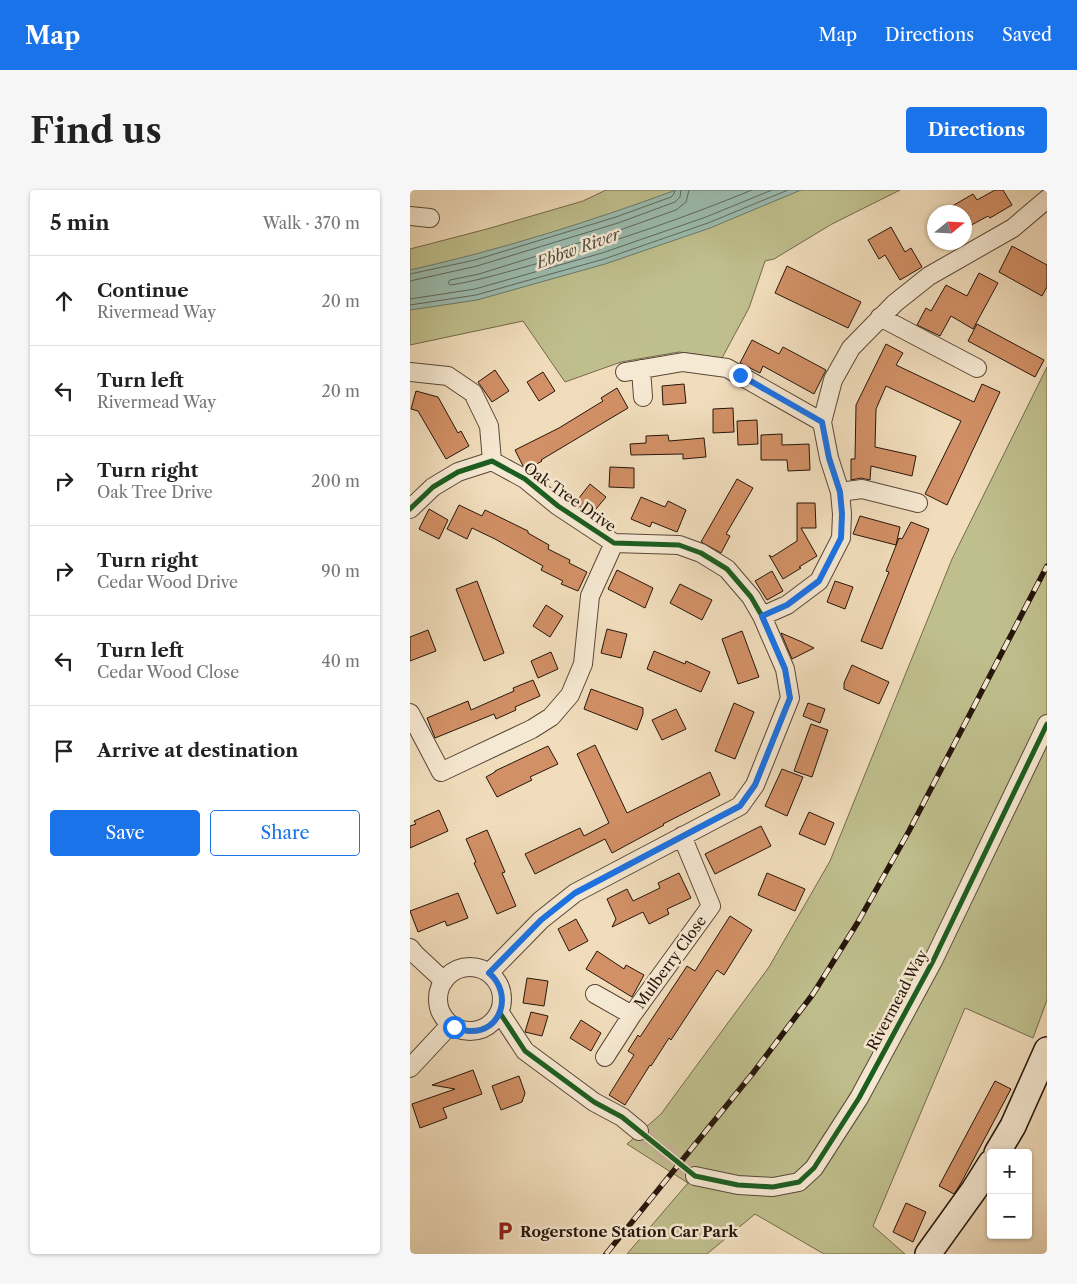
<!DOCTYPE html>
<html lang="en">
<head>
<meta charset="utf-8">
<style>
  :root { --surface:#fff; --page:#f6f6f6; --text:#222; --muted:#767676; --line:#e0e0e0; --accent:#1a73e8 }
  body { margin:0; font-family:"Libre Caslon Text",serif; background:var(--page); color:var(--text) }
  .controls { position:absolute; right:15px; bottom:15px; display:grid; overflow:hidden; border-radius:5px; box-shadow:0 1px 4px #0004 }
  .controls button { width:45px; height:45px; display:grid; place-items:center; padding:0; border:0; border-bottom:1px solid var(--line); background:var(--surface); color:var(--text); font:25px sans-serif }
  .compass { position:absolute; left:517px; top:15px; width:45px; height:45px; border-radius:50%; background:var(--surface); box-shadow:0 1px 4px #0004; rotate:72deg }
  .stop { position:absolute; width:15px; height:15px; margin:-11px; border:4px solid #1a73e8; border-radius:50%; background:#fff }
  .stop.end { background:#1a73e8; border-color:#fff; box-shadow:0 1px 5px #0008 }
  .list { margin:0; padding:0; list-style:none }
  h2 { display:flex; justify-content:space-between; align-items:center; height:65px; margin:0; padding:0 20px; font-size:21px }
  h2 small { font-size:16px; font-weight:400; color:var(--muted) }
  .list li { display:grid; grid-template-columns:32px 1fr auto; gap:15px; align-items:center; box-sizing:border-box; height:90px; padding:0 20px; border-top:1px solid var(--line) }
  .list b { display:block; font-size:19px; white-space:nowrap }
  .list p { margin:0; font-size:16px; white-space:nowrap; color:var(--muted) }
  .list em { font-size:16px; font-style:normal; color:var(--muted) }
  .actions { display:flex; gap:10px; padding:15px 20px }
  .actions a { flex:1; padding:11px 0; border:1px solid var(--accent); border-radius:5px; text-align:center; font-size:18px; color:var(--accent) }
  .actions .main { background:var(--accent); color:#fff }
  .icon { flex:none; width:28px; height:28px; fill:none; stroke:currentColor; stroke-width:2; stroke-linecap:round; stroke-linejoin:round }
  .map { position:relative; flex:none; width:637px; height:1064px; overflow:hidden; border-radius:5px }
  header { display:flex; align-items:center; gap:30px; box-sizing:border-box; height:70px; padding:0 25px; background:var(--accent); color:#fff }
  header strong { font-size:24px }
  nav { display:flex; gap:28px; margin-inline-start:auto; font-size:18px }
  .intro { display:flex; align-items:center; justify-content:space-between; box-sizing:border-box; height:120px; padding:0 30px }
  h1 { margin:0; font-size:35px }
  .button { padding:12px 22px; border-radius:5px; background:var(--accent); color:#fff; font-size:18px; font-weight:700 }
  main { display:flex; gap:30px; padding:0 30px }
  aside { flex:1; background:var(--surface); border-radius:5px; box-shadow:0 1px 4px #0004 }
  .map>svg:first-child { display:block }
</style>
</head>
<body>
<header>
<strong>Map</strong>
<nav><a>Map</a><a>Directions</a><a>Saved</a></nav>
</header>
<div class="intro"><h1>Find us</h1><a class="button">Directions</a></div>
<main>
<aside>
<h2>5 min<small>Walk · 370 m</small></h2>
<ul class="list">
<li><svg class="icon" aria-label="ahead" viewBox="0 0 24 24"><path d="M12 20V5M6 11l6-6 6 6"/></svg><div><b>Continue</b><p>Rivermead Way</p></div><em>20 m</em></li>
<li><svg class="icon" aria-label="left" viewBox="0 0 24 24"><path d="M17 20v-9H6M10 6l-5 5 5 5"/></svg><div><b>Turn left</b><p>Rivermead Way</p></div><em>20 m</em></li>
<li><svg class="icon" aria-label="right" viewBox="0 0 24 24"><path d="M7 20v-9h11M14 6l5 5-5 5"/></svg><div><b>Turn right</b><p>Oak Tree Drive</p></div><em>200 m</em></li>
<li><svg class="icon" aria-label="right" viewBox="0 0 24 24"><path d="M7 20v-9h11M14 6l5 5-5 5"/></svg><div><b>Turn right</b><p>Cedar Wood Drive</p></div><em>90 m</em></li>
<li><svg class="icon" aria-label="left" viewBox="0 0 24 24"><path d="M17 20v-9H6M10 6l-5 5 5 5"/></svg><div><b>Turn left</b><p>Cedar Wood Close</p></div><em>40 m</em></li>
<li><svg class="icon" aria-label="arrive" viewBox="0 0 24 24"><path d="M6 21V4h12l-3 4 3 4H6"/></svg><div><b>Arrive at destination</b></div></li>
</ul>
<div class="actions"><a class="main">Save</a><a>Share</a></div>
</aside>
<div class="map">
<svg width="637" height="1064" viewBox="0 0 637 1064">
  <rect width="100%" height="100%" fill="#f1ddbc"/>
  <filter id="stains"><feTurbulence type="fractalNoise" baseFrequency=".004" numOctaves="4"/><feColorMatrix values="0 0 0 0 .2 0 0 0 0 .09 0 0 0 0 .02 0 0 0 .5 -.17"/></filter>
  <radialGradient id="worn" r=".72"><stop offset=".6" stop-color="#630" stop-opacity="0"/><stop offset="1" stop-color="#630" stop-opacity=".3"/></radialGradient>
  <!-- green -->
  <path fill="#bfbf8d" stroke="#736a4c" d="M196,0H490L422,34L364,69L355,71L339,118L312,168L269,162L211,172L155,192L113,131L0,155V59L77,39L173,11Z
    M637,177V810L623,848L555,818L463,1036L495,1064H414L345,1024L297,1064H217L278,993L217,954L251,924L359,777L420,671L542,369Z"/>
  <!-- water -->
  <path fill="#9bbcaf" stroke="#6d796d" d="M266,0H391L300,38L195,74L67,110L0,120V80C90,60 179,32 266,0Z"/>
  <g fill="none" stroke-linecap="round" stroke-linejoin="round">
    <!-- shore -->
    <path stroke="#61685d" stroke-width="1" d="M279,0L276,12L266,20L210,40L69,84L40,90L38,93L41,95C72,90 103,80 133,72C204,52 274,28 342,0
      M0,84L65,70L206,27L261,7L264,4L265,0
      M0,91L67,76L208,33L265,12L270,7L271,0
      M0,109L65,99L192,63L296,27L362,0
      M0,115L66,105L194,69L298,33L378,0"/>
  </g>
  <!-- building -->
  <path fill="#d29066" stroke="#27150b" d="M585,0H593L602,15L580,28L578,26L554,39V22H532L563,4L567,10Z
    M481,37L495,62L501,58L512,77L490,90L475,65L469,69L458,50Z
    M602,56L637,75V97L632,106L589,82Z
    M377,76L451,112L438,138L365,103Z
    M569,83L588,93L563,139L541,126L530,146L507,135L516,118L521,121L536,95L557,106Z
    M567,134L634,170L625,187L558,151Z
    M342,150L369,164L373,157L416,180L404,204L353,176L350,183L330,173Z
    M476,154L493,163L486,175L564,212L572,194L590,202L537,315L515,304L551,231L476,196L466,219L465,257L506,266L502,286L461,276L460,290L451,288L441,290V269H445L446,215Z
    M85,180L99,201L82,212L68,192Z
    M133,182L145,201L129,211L117,192Z
    M274,194L276,213L253,215L252,196Z
    M207,198L218,218L131,270L132,271L118,279L113,276L105,260L149,238L193,211L191,208Z
    M6,201L28,207L48,243L51,241L59,256L36,269L8,221L1,219Z
    M323,218L324,242L303,243V219Z
    M347,230L348,254L328,255L327,231Z
    M372,244V255L399,254L400,280L378,281L377,270H351V245Z
    M258,245L259,251L294,248L296,267L273,269V264L221,265L220,254L236,253V246Z
    M200,277L224,278V298L199,297Z
    M327,289L343,298L316,344L320,346L311,363L291,352Z
    M180,294L196,307L181,325L165,313Z
    M231,307L255,317L258,311L276,320L267,342L242,332L240,337L221,329Z
    M387,313H405L406,338H391L407,366L389,377L391,378L373,389L359,365L362,367L387,351Z
    M49,315L72,326L75,320L118,341V343L139,355L138,359L160,370L159,373L177,382L168,401L151,394L153,391L131,380L133,376L85,349L62,338L57,349L37,339Z
    M19,319L38,330L29,349L9,339Z
    M450,326L490,337L486,355L443,344Z
    M501,332L519,339L472,459L451,451L479,382L476,381L489,348L492,349Z
    M207,380L243,398L235,418L198,399Z
    M362,381L373,401L357,410L345,391Z
    M67,391L94,463L74,471L46,399Z
    M425,391L443,397L435,419L417,412Z
    M270,394L302,410L292,430L260,413Z
    M136,415L153,426L140,447L123,436Z
    M197,439L217,444L211,468L191,463Z
    M18,440L26,461L0,471V447Z
    M332,441L349,487L328,494L312,449Z
    M371,443L392,452L404,458L382,469Z
    M244,461L275,474L276,471L300,482L291,502L237,479Z
    M141,462L148,479L128,488L121,471Z
    M442,475L479,492L469,514L434,499V493Z
    M123,490L130,506L105,517L106,520L86,529L84,524L25,548L17,528L58,511L61,520L104,501L103,498Z
    M181,499L233,518V524L227,540L174,519Z
    M324,513L344,522L325,569L305,561Z
    M398,513L415,519L410,533L393,526Z
    M266,519L276,539L252,550L242,530Z
    M401,534L418,540L402,587L384,581Z
    M185,555L217,623L300,582L310,605L253,634L254,635L202,663L195,649L125,684L115,664L170,638L174,646L199,633L167,564Z
    M138,556L148,574L120,587L122,590L87,607L76,587L85,582V581Z
    M372,579L393,587L377,626L355,616Z
    M29,620L38,641L0,658V636L6,634L4,631Z
    M399,622L424,633L415,655L389,644Z
    M351,636L361,656L305,684L295,664Z
    M77,640L95,682L92,683L106,716L87,724L64,673L66,672L56,649Z
    M269,683L281,708L257,719L259,724L239,734L233,722L202,737L206,729L197,709L217,699L223,711L250,698L248,693Z
    M357,683L395,699L385,721L348,705Z
    M48,703L58,728L37,736L35,731L8,742L0,721Z
    M320,726L342,740L314,785L307,780L261,850L259,848L241,876L240,875L215,915L199,905L224,865L218,861L228,845L230,847L277,776L285,781Z
    M166,729L178,751L159,761L148,739Z
    M187,761L214,779L216,775L234,785L222,807L176,779Z
    M117,788L138,791L134,816L113,813Z
    M121,822L138,826L132,846L115,842Z
    M171,830L191,843L181,861L160,848Z
    M63,880L72,904L33,918L37,928L10,938L2,914L45,899L22,895Z
    M109,886L115,903L112,912L91,920L82,896Z
    M585,891L601,899L551,993L544,1004L529,996Z
    M496,1013L516,1022L503,1052L483,1042Z"/>
  <g fill="none" stroke-linecap="round" stroke-linejoin="round">
    <!-- street-tunnel -->
    <path stroke="#c9b599" stroke-width="18" stroke-dasharray="18 9" stroke-linecap="butt" d="M229,941L285,986"/>
    <defs>
      <path id="street" d="M0,26L20,28
        M470,127L567,178
        M231,179L233,207
        M0,182L38,186L63,203L79,236L82,271
        M215,182L273,172L317,178L412,232
        M430,302L452,299L508,313
        M0,319L23,297L48,282L82,271L115,289L148,316L204,353L269,355L291,363L317,379L341,407L352,426L375,479L380,508L345,595L330,616L165,703L131,730L79,783
        M352,426L377,415L409,391L431,348L432,324L430,302L419,268L412,232L423,190L441,158L485,113L519,86L603,38L637,9
        M0,523L31,582L122,539L141,527L160,505L173,474L180,406L204,353
        M0,758L5,764L34,791
        M28 809a32 32 0 1 1 64 0a32 32 0 1 1-64 0Z
        M185,804L222,825
        M90,823L115,861L184,912L212,927L229,941
        M195,867L222,825L301,716L272,646
        M0,878L40,835
        M285,986L328,995L363,997L389,992L404,978L449,908L523,771L637,534"/>
      <path id="secondary" d="M587,963L603,936L637,860
        M518,1064L564,1000L581,973"/>
    </defs>
    <!-- street casing -->
    <use href="#street" stroke="#5a4737" stroke-width="20"/>
    <!-- secondary casing -->
    <use href="#secondary" stroke="#27150b" stroke-width="28"/>
    <!-- street -->
    <use href="#street" stroke="#f6e9d3" stroke-width="18"/>
    <!-- secondary -->
    <use href="#secondary" stroke="#f6e9d3" stroke-width="25"/>
    <defs>
      <path id="rail" d="M196,1064L343,883L403,804L448,732L499,641L637,376"/>
    </defs>
    <!-- rail casing -->
    <use href="#rail" stroke="#27150b" stroke-width="5.5"/>
    <!-- rail -->
    <use href="#rail" stroke="#f6e9d3" stroke-width="4" stroke-dasharray="11" stroke-linecap="butt"/>
    <defs>
      <path id="cycleway" d="M0,319L23,297L48,282L82,271L115,289L148,316L204,353L269,355L291,363L317,379L341,407L352,426L375,479L380,508L345,595L330,616L165,703L131,730L79,783
        M90,823L115,861L184,912L212,927L285,986L328,995L363,997L389,992L404,978L449,908L523,771L637,534"/>
    </defs>
    <!-- cycleway casing -->
    <use href="#cycleway" stroke="#f6e9d3" stroke-width="8"/>
    <!-- cycleway -->
    <use href="#cycleway" stroke="#1b5e20" stroke-width="5"/>
  </g>
  <g fill="none" stroke-linecap="round" stroke-linejoin="round">
    <!-- route -->
    <path stroke="#1a73e8" stroke-width="6" d="M44,837C48,838 54,841 59,841C92,843 103,803 79,783L131,730L165,703L330,616L345,595L380,508L375,479L352,426L377,415L409,391L431,348L432,324L430,302L419,268L412,232L330,185"/>
  </g>
  <!-- icons -->
  <defs>
    <symbol id="parking-bare" viewBox="-9 -9 18 18"><path d="M-3.5-5.5H1a3.5 3.5 0 0 1 0 7H-1V5.5H-3.5ZM-1-3.4V-.6H.8a1.4 1.4 0 0 0 0-2.8Z" fill="#8f2418" stroke="#f6e9d3" stroke-width="2.5" paint-order="stroke"/></symbol>
  </defs>
  <g fill-rule="evenodd">
    <use href="#parking-bare" x="81" y="1027" width="28" height="28"/>
  </g>
  <g text-anchor="middle" dominant-baseline="central" stroke-width="5" stroke-linejoin="round" paint-order="stroke">
    <!-- street labels -->
    <g font-size="15" fill="#27150b" stroke="#f6e9d3">
      <text transform="translate(160 307) rotate(35)">Oak Tree Drive</text>
      <text transform="translate(260 772) rotate(-54)">Mulberry Close</text>
      <text transform="translate(487 810) rotate(-62)">Rivermead Way</text>
    </g>
    <!-- poi labels -->
    <g font-size="15" font-weight="bold" fill="#27150b" stroke="#f6e9d3" text-anchor="start">
      <text x="110" y="1041">Rogerstone Station Car Park</text>
    </g>
    <!-- water labels -->
    <g font-size="16" font-style="italic" fill="#504f44" stroke="#f6e9d3">
      <text transform="translate(168 58) rotate(-20)">Ebbw River</text>
    </g>
  </g>
  <rect width="100%" height="100%" filter="url(#stains)"/>
  <rect width="100%" height="100%" fill="url(#worn)"/>
</svg>
<div class="controls">
<button>+</button>
<button>−</button>
</div>
<svg class="compass" viewBox="-18 -18 36 36"><path d="M0-13l5 13h-10z" fill="#e53935"/><path d="M0 13l5-13h-10z" fill="#767676"/></svg>
<div class="stop" style="left:44px;top:837px"></div>
<div class="stop end" style="left:330px;top:185px"></div>
</div>
</main>
</body>
</html>
